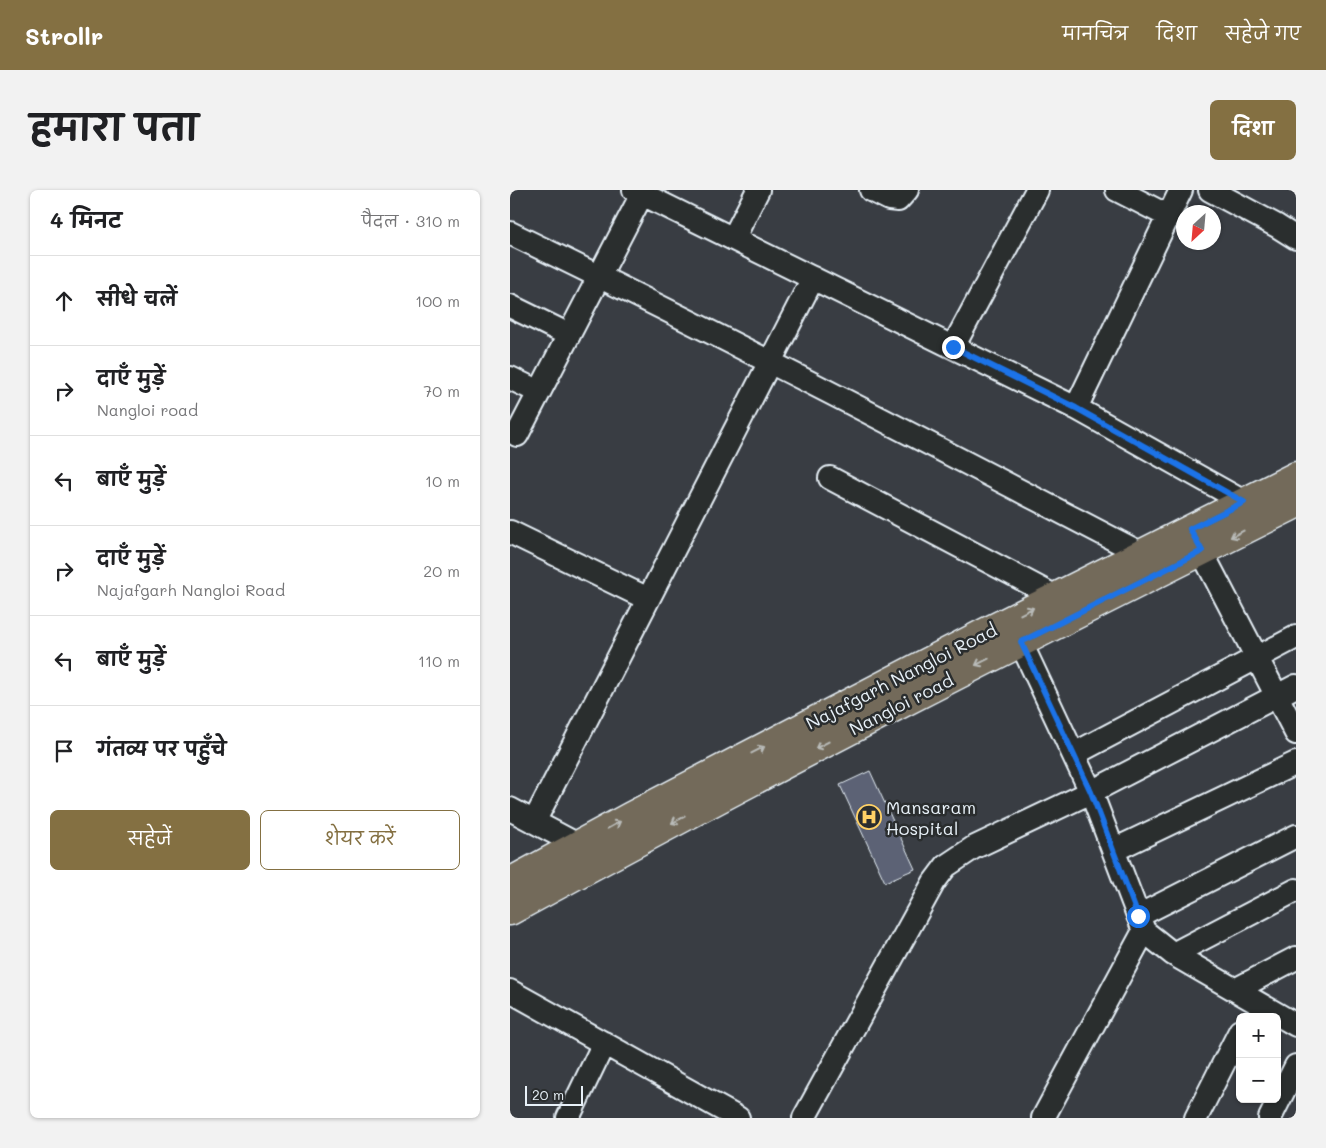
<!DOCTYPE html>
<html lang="hi">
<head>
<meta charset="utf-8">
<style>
  :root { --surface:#fff; --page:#f2f2f2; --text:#202124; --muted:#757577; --line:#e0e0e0; --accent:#847042 }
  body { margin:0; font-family:Mali,"Playpen Sans Deva",sans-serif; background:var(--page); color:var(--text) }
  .controls { position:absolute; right:15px; bottom:15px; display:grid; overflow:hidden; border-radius:8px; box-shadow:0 1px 4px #0004 }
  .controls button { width:45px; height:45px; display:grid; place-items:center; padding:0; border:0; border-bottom:1px solid var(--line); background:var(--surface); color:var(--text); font:25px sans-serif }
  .compass { position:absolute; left:666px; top:15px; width:45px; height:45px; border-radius:50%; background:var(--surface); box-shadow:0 1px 4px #0004; rotate:206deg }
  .scale { position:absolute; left:15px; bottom:12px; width:58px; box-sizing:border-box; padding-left:5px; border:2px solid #e8f1f8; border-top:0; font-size:14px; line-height:18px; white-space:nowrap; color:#e8f1f8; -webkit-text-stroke:4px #2a2d2e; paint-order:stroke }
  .stop { position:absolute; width:15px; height:15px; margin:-11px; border:4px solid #1a73e8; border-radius:50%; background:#fff }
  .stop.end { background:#1a73e8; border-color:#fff; box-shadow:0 1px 5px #0008 }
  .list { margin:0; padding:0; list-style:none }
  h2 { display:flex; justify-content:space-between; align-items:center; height:65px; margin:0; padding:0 20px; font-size:21px }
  h2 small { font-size:16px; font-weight:400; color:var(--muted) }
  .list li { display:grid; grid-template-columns:32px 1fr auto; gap:15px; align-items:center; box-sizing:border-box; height:90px; padding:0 20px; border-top:1px solid var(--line) }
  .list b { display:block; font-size:19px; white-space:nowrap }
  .list p { margin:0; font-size:16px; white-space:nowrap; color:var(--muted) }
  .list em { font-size:16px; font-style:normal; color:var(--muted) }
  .actions { display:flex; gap:10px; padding:15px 20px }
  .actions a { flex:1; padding:11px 0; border:1px solid var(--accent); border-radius:8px; text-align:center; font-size:18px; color:var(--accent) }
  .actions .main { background:var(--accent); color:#fff }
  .icon { flex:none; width:28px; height:28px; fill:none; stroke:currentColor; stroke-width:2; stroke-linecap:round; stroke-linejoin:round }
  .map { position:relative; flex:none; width:786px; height:928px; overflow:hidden; border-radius:8px }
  header { display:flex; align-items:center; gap:30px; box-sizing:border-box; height:70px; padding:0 25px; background:var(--accent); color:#fff }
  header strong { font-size:24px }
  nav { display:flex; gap:28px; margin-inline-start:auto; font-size:18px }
  .intro { display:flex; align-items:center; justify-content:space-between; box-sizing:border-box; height:120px; padding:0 30px }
  h1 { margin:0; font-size:35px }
  .button { padding:12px 22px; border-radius:8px; background:var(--accent); color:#fff; font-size:18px; font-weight:700 }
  main { display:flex; gap:30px; padding:0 30px }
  aside { flex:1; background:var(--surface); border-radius:8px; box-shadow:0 1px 4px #0004 }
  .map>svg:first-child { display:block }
</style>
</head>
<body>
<header>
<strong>Strollr</strong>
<nav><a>मानचित्र</a><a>दिशा</a><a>सहेजे गए</a></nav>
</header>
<div class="intro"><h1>हमारा पता</h1><a class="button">दिशा</a></div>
<main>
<aside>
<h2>4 मिनट<small>पैदल · 310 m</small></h2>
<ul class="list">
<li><svg class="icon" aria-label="ahead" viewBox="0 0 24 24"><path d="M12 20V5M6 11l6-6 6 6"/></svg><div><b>सीधे चलें</b></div><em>100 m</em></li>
<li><svg class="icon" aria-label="right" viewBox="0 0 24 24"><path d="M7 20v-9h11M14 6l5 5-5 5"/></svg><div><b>दाएँ मुड़ें</b><p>Nangloi road</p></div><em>70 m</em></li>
<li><svg class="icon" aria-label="left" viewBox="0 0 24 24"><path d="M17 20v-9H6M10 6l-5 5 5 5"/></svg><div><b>बाएँ मुड़ें</b></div><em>10 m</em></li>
<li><svg class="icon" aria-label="right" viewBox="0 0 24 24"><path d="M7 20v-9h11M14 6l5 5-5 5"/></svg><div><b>दाएँ मुड़ें</b><p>Najafgarh Nangloi Road</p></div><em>20 m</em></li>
<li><svg class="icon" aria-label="left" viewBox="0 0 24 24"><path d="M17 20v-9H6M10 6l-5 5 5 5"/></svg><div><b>बाएँ मुड़ें</b></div><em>110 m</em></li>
<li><svg class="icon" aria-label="arrive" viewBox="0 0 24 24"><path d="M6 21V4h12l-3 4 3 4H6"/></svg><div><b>गंतव्य पर पहुँचे</b></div></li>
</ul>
<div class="actions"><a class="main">सहेजें</a><a>शेयर करें</a></div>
</aside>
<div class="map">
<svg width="786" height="928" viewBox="0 0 786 928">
  <rect width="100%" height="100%" fill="#393d43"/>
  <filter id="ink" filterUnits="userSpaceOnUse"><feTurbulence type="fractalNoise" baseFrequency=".02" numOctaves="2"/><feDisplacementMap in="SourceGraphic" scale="10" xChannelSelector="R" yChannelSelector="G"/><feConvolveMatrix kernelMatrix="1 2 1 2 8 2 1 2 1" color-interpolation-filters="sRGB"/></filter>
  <g filter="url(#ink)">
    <!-- building -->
    <path fill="#5b6274" stroke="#e8f1f8" d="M360,581L405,679L375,692L330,595Z"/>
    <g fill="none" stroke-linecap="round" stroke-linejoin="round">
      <defs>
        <path id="minor" d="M124,0L566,218L734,312L743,322
          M361,0L379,9L388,10L397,0
          M607,0L658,26
          M700,0L767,36L786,48
          M0,43C213,146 422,255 632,364
          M223,49L248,0
          M0,116L59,145
          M443,157L527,0
          M0,188L29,202
          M566,218L671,0
          M7,245L132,4
          M320,288L546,407
          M0,342L138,409
          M684,347L786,543
          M511,453L581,602L634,741L663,764L786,835
          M564,564L786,447
          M0,619L81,662
          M24,632L303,88
          M604,660L786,573
          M628,726L786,646
          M663,764L786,700
          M725,800L786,768
          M0,801L228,928
          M58,928L94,853
          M294,928L424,692L436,676L463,658L581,602L786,496
          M533,928L634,741
          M686,928L730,841
          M760,928L786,876"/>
        <path id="major" d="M0,692L121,626L474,443L786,286
          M0,721C259,579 522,446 786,314"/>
      </defs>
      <!-- minor casing -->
      <use href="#minor" stroke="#e8f1f8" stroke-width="26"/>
      <!-- major casing -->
      <use href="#major" stroke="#e8f1f8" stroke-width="31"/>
      <!-- minor -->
      <use href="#minor" stroke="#2a2d2e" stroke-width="22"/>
      <!-- major -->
      <use href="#major" stroke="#736b5a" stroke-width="28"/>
    </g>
    <!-- one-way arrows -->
    <defs><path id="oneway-shaft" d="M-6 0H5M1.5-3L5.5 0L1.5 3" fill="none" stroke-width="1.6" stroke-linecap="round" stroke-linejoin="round" transform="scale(1.25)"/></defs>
    <g stroke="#b9bbb9">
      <use href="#oneway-shaft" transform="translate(727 344) rotate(153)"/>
      <use href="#oneway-shaft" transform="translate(517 421) rotate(-27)"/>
      <use href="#oneway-shaft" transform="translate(472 472) rotate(153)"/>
      <use href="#oneway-shaft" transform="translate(312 555) rotate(153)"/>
      <use href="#oneway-shaft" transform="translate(248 560) rotate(-27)"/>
      <use href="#oneway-shaft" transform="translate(168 630) rotate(153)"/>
      <use href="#oneway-shaft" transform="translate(104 635) rotate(-29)"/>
    </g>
  </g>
  <g fill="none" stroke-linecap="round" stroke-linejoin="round" filter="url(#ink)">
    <!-- route -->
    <path stroke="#1a73e8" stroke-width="6" d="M443,157L566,218L734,312L680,339L692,361L511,452L581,602L628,726"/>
  </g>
  <!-- icons -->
  <defs>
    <symbol id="hospital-ring" viewBox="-11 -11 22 22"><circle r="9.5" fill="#2a2d2e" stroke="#ffd166" stroke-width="1.5"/><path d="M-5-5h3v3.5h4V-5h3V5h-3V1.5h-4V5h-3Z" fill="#ffd166"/></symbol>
  </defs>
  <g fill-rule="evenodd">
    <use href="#hospital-ring" x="345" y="613" width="28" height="28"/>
  </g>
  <g text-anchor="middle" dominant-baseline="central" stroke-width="5" stroke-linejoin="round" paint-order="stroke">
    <!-- street labels -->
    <g font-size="18" fill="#e8f1f8" stroke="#2a2d2e">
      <text transform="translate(391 486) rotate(-27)">Najafgarh Nangloi Road</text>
      <text transform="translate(391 514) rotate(-27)">Nangloi road</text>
    </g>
    <!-- poi labels -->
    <g font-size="18" fill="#e8f1f8" stroke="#2a2d2e" text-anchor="start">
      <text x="376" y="617">Mansaram<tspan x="376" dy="21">Hospital</tspan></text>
    </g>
  </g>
</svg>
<div class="controls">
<button>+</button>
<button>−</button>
</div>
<svg class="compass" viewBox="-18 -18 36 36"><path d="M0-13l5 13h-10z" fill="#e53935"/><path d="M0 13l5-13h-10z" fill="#757577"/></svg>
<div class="scale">20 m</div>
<div class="stop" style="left:628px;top:726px"></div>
<div class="stop end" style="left:443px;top:157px"></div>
</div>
</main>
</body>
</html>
